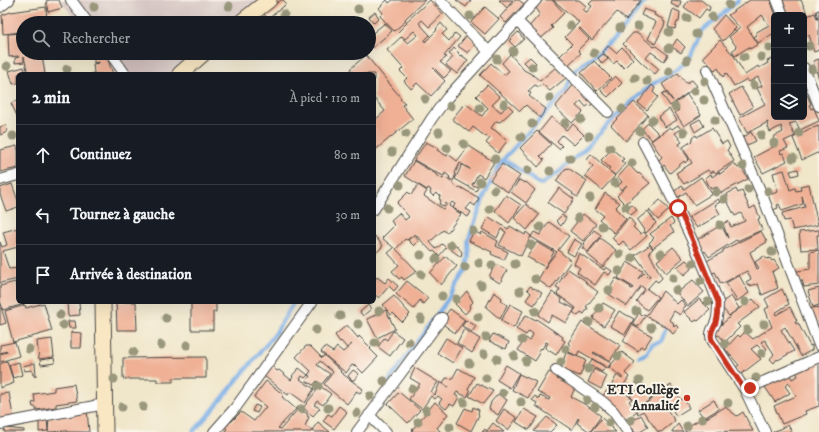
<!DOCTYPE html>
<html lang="fr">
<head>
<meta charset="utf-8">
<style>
  :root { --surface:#171b24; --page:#242831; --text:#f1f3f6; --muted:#9ea1a6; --line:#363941 }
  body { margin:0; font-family:"IM FELL DW Pica",serif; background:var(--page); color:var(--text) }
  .controls { position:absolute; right:12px; top:12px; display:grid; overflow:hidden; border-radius:6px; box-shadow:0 4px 16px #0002 }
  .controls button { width:36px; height:36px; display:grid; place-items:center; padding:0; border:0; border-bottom:1px solid var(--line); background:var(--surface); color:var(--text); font:20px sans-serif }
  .stop { position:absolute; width:12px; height:12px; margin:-9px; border:3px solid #c8321e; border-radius:50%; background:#fff }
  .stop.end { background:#c8321e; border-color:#fff; box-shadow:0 1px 4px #0008 }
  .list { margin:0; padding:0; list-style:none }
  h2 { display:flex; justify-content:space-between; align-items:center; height:52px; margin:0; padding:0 16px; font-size:17px }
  h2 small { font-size:13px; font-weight:400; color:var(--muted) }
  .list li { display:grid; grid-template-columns:26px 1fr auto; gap:12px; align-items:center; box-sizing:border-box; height:60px; padding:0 16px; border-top:1px solid var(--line) }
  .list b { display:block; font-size:15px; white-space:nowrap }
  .list em { font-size:13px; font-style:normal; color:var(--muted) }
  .icon { flex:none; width:22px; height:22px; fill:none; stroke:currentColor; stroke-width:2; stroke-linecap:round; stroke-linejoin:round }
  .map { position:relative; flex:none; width:819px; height:432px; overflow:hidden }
  .search { position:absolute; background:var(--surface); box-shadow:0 4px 16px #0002; left:16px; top:16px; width:360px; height:44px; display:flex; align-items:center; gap:10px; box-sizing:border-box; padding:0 14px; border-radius:22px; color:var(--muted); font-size:15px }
  .panel { position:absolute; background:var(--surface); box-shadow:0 4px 16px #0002; left:16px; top:72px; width:360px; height:232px; border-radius:6px }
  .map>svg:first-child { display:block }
</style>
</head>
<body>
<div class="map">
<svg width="819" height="432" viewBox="0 0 819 432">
  <rect width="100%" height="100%" fill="#fbf7ec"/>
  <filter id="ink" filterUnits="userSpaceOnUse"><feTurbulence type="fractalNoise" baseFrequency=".025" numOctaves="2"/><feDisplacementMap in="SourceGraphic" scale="8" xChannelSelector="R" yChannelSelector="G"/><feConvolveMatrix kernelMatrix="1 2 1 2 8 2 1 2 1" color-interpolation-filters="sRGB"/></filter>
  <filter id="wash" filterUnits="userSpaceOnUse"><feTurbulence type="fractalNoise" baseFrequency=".012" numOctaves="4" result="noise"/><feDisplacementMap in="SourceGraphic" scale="16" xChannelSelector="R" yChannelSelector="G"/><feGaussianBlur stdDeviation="0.9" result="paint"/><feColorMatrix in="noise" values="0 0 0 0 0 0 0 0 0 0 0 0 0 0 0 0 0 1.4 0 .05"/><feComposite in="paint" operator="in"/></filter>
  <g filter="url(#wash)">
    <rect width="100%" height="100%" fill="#f0e6ca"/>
    <!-- industrial -->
    <path fill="#d1bfbd" d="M60,0H267L238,23H78Z
      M100,53H201L175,74H116Z"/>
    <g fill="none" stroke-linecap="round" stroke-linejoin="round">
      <!-- stream -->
      <path stroke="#79ade6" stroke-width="4" d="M500,163L504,161L508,162L538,183L542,184L560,171L587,147L616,116L651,85L666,77L685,63L690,57L702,31L739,0
        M639,357L647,353L652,344L661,342L666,328
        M389,381L446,302L467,269L469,255L468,241L485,194L500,163L565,92C569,86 569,79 573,73C581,63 594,57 603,49C620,35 633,17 646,0
        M193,432L211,412L275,334L294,302"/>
    </g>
    <g id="blocks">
      <!-- building -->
      <path fill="#efb095" d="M50,0H59L62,8L48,12L46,1Z
        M281,0H283L286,3L284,6L268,19L263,13Z
        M387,0L389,3L393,0H425L405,19L406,21L394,31L380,16L383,13L379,8Z
        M430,0L443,14L429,27L422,20L419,23L430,35L425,40V42L437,30L436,29L441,23L447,30L442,34L449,41L455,33L460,37L444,56L447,57L440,62L451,71L444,78L434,68L433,69L445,81L431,96L417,83L411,89L404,81L407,78L400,71L403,68L387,50L401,37L408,43L418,35L414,31L405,39L398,32L407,23L406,22Z
        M456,0H471L466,7Z
        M499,0H513L507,8Z
        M515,0H519L524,4L506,23L500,17Z
        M543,0H552L564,13L551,26L553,28L539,40L527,29L540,14L534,5L539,4Z
        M553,0H579L586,6L583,10L587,12L592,6L589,4L593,0H614L615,1L616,0H641L626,20L617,12L592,40L580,28L579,29L589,39L578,50L581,53L567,66L559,57L572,44L565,37L579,22Z
        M672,0L681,1L679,8L671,4Z
        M689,0H701L710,7L709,11L706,9L699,18L684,7Z
        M750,0H772L773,1L771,3L776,15H774V33L758,43L754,37L757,35L755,33L769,25L762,15L747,27L758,44L750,49L749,47L735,56L732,51L737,47L729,37L740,28L728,15Z
        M780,0H801L807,13L802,15H786Z
        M46,7L47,23H23V32L3,34L2,15L11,12Z
        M485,7L499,19L485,34L471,22Z
        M644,9L655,13L654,15L663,19V21L665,22L664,26L655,44L648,39L656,22L641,15Z
        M673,9L680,12L679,22H677L675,29L668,27Z
        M819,10V50L814,52L809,35L804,36V17L815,13L817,19H818L816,11Z
        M375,12L379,18L374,23L369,17Z
        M724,15L736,28L723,41L712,29Z
        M385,23L392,31L372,48L369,44V36Z
        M518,32L524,39L515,47L509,41Z
        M23,33V53H37V56L42,55L45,74H28L24,57V62L15,63V58L19,57L18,56L9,57L8,34Z
        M633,33H638L654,47L656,46L668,55L664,61L651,52L646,58L659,69L655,74L642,63L623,44Z
        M467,35L476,43L468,53L458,46Z
        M677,39L685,47L681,53L672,47Z
        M720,40L734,56L745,75L758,66L759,68L768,63L767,61L774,58V117H804V88L811,104L809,105L811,109L814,108L819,121L800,130L796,122L789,124L795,136L784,141L788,148L780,151L781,154L783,153L787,161L763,173L754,157L777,145L773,137L783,132L781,126L770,132L767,124L768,122L747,133L739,118L765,104L757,88L762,86L758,77L749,82L747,79L734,86L726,73L723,77L718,68L715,71L703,57Z
        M608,46L616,53L622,47L633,59L624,68L617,61L613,64L603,52Z
        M454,48L459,53L458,54L460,56L461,55L468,60L457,74L446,65L453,57L449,54Z
        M103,53L108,60L113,74H91L94,73L93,64L99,63V62L94,63V57Z
        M510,54L524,70L533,75L540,81L556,67L567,77L550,91L542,84L539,87L535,85L528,91L531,93L529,96L546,109L540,118L526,105L520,111L480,75L491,63L504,75L509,71L502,63Z
        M603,54L608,59L602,64L598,58Z
        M366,55L401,98L400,99L405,103L402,105L413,119L374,151V121L385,111L374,98V74H354L350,69Z
        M530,57L536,63L531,69L524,62Z
        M819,59V79L813,61Z
        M594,61L611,78L597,91L581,73Z
        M24,67L26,74H18V83L13,84L9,71Z
        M678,73L686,83L692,80L697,86L670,106L662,94L665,92L673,101L662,84Z
        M615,76L622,83L608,97L601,91Z
        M575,83L593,103L590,106L589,105L586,107L581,101L576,106L583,112L572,123L555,107Z
        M487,85L500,97L492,105L501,112L508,105L513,110L500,122L496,121L491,128L496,131L507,141L498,153L486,143L490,138L488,136L486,137L473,127L469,132L452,119L465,103L482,116L488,108L476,96Z
        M652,85L655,88L653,92L658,97L647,110L638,103Z
        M741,87L753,107L740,115L729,94Z
        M687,94L697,108L701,115L684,126L675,113L679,110L674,104Z
        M18,100V118L11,103Z
        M634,102L648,115L626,141L611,125Z
        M669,109L677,120L665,127L658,117Z
        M551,117L566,130L573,124L584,135L574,145L562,135L557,141L562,146L559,149L539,132Z
        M700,119L704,126L695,132L691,124Z
        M648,123L659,134L652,140L642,129Z
        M6,125L7,132L0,135V127Z
        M678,125L681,129L675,133L682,142L679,144L689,159L685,163L684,161L670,173L664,165L662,167L657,162L662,157L651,141L670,127L672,129Z
        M819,126V154L817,153L802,160L793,138L809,129Z
        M712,128L722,144L727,141L730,147L727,150L734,161L716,173L714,171L710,173L708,170L684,184L676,173L692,163L683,147L692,141V138L696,135L697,137Z
        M537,131L551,144L540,156L544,160L538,167L520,148Z
        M751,132L756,141L745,146L741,139Z
        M426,142L438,148L437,150L447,156L448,154L457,161L469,146L494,162L484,178L478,174L472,185L478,187L476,191L455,179L462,165L470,169L460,163L455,173L456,174L453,181L449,178L450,177L445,173L444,176L437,173L414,160Z
        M17,146L18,151V168L0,172V150Z
        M612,149L624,159L621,161L625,164L615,175L608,170L610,168L601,160Z
        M591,154L615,176L602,190L585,176L593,166L587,160Z
        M414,161L436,174V175L443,179L445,177L458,188L460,187L479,198L475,206L471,203L466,209L471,212L468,217L453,208L455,204L452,202L449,206L461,214L447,233L443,230L430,242L436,249L442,244L446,248L439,256L434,251L432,252L431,251L415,234L407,240L405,239L396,249L417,271L404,280L402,277L399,279L392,271L399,265L388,253L394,248L382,238L394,226L391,220L399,213L405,220L409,217L397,203L408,192L411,195L418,185L427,191L424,196L443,209L447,204L445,203L443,206L439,204L441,200L439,199L440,196L436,193L433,196L430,193L431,190L428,188L427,190L405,176Z
        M734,163L738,168L741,167L748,179L721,193L717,187L711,189L705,178L711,174L712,177L719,172L720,174L727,169V168Z
        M502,164L520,176L508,192L490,180Z
        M629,165L638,174L639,173L650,183L625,204L617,196L627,185L621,190L618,186L622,182L618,177Z
        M568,168L587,181L578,197L572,194L573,193L556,181L565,169Z
        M798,169L799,174L792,176L790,171Z
        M784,170L790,190L795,188L796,191L801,190L800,186L809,184L818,225L793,230L790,220L784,221L782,213L805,207L802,196L803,204L782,211L779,204L777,205L778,208L773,210L768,195L778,192L773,173Z
        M701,177L712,194L694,205L686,192L677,198L673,192L682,186L684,189Z
        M519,180L525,183L526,182L535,190L526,203L511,192Z
        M12,184L18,201V207L6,211L0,194V188Z
        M559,188L574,199L564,214L548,203Z
        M736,189L738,193L742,191L750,209L755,206L760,218L758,219L762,230L737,241L736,240L709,257L705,251L701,254L695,241L721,225L728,238L723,224L728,221L731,227L745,221L741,213L735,216L726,199L728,197L727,194Z
        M605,193L620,203L615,208L626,219L614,233L599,219L603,215L595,209Z
        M506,195L521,205L509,223L495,211Z
        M718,199L720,202L715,205L720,214L697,228L689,217Z
        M660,200L669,210L658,220L649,210Z
        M526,204L539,215L527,230L514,218Z
        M632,205L637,210L631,215L626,210Z
        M648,211L656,223L646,233L637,220Z
        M583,214L596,224L583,241L570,231Z
        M562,215L566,218L561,226L556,221Z
        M489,217L508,229L510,226L525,235L526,232L531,236L521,256L499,245L506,232L501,229L497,238L482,229Z
        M629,217L635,225L633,227L640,234L644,232L647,236L631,250L623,241L619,245L612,238Z
        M671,218L674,223L670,226L674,232L653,248L649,243L654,238L650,234Z
        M549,222L569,236L558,250L571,261L551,289L538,280L547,264L557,252L531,237L534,232L540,235Z
        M18,228V247L3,251L9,269L18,268V279L0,283V242L2,247L7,245L3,232Z
        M594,230L601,235L588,252L582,248L585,244L584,243Z
        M819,230V235H817L818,249L801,250L799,232Z
        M474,231L481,235L482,232L498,241L496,246L508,252L504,260L491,254L492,252L469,241Z
        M761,231L767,242L750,252L757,269L759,268L755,262L764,256L767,259L770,258L772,261L774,260L779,268L772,272L778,288L762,295L758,284L749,286L746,282L751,279L747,271L721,284L715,272L710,274L705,262L723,252V250Z
        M374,235L383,246L374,255Z
        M414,235L419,241L414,246L408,240Z
        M600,238L616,250L603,267L587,254Z
        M574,239L582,244L574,256L567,252Z
        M537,242L554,252L545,267L527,257Z
        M455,244L462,252L461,257L450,249Z
        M650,245L653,249L649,252L662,278L658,282L655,280L647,289L658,297L647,310L636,301L645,289L641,286L627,306L607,293L616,278L631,287L630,288L632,289L633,287L618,278L627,262L643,271L638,279L644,273L648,277L650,276L635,255Z
        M673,247L683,258L666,273L657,261Z
        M819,250V285L804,287L802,280L795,281L792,272L810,269V252Z
        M579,253L604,270L606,267L612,271L609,275L604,272L595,285L577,272L580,268L574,264Z
        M446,256L457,266L441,285L430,273Z
        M686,260L693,267L684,275L677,267Z
        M495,264L507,270L500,283L489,277Z
        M568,269L586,281L585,282L598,292L586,307L588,308L584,314L581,312L578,316L573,312L576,308L557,294L560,289L556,287Z
        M739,275L749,293L737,301L726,283Z
        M377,277L385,283L389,278L398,286L394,291L389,286L379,298L374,294V281Z
        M693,280L704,292L688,306L677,293Z
        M407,281L428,298L423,304L420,300L414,309L396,294Z
        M15,282L16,288L18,287V302H23L24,304L3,310L0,300V286Z
        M531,286L533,289L534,288L542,293L534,305L526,300L531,293L527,289Z
        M819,288V305L813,307L808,291Z
        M782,289L789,304L775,313L776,315L790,307L797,321L795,322L796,324L798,323L810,346L812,345V350L801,356L785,327L781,330L794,351L778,360L777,359L774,363L770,359L774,354L765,340L761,342L767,349L764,352L757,345L751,349L761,359L740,375L735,368L739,365L725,349L738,335L740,337L745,332L753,339L772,327L765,309L769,307L765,299Z
        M467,291L473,302L470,305L471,307L465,314L455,304Z
        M663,291L677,304L681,300L686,306L682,309L684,310L680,315L674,311L669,320L673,322L674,327L676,325L679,327L673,334L670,331L671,330L646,316Z
        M494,292L502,298L501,301L507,305L500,319L486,307Z
        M552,292L562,299L561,302L575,309L566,323L552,315L548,322L538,315Z
        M394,296L410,314L402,322L393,313L391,315L383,305Z
        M731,296L739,308L729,316L719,304Z
        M699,299L710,310L698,321L696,320L694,322L684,312Z
        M753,299L760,307L737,324L740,327L725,342L719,335L716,336L714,331L730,317V315Z
        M67,302H79L80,315L68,316Z
        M116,302H136L137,330H117Z
        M191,302H216V312H213V330H191Z
        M44,303L52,331L13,342L5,311L25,305L26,308Z
        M603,303L615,310L604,326L593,319L594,317H593Z
        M0,304L6,323L0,325Z
        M510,304L523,311L514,328L501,321Z
        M368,305L371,309L363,316L360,312Z
        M819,307V328L816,329L808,309Z
        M450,309L465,320L455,333L440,322Z
        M386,310L395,329L377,338L367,319Z
        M619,311L634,319L625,334L610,326Z
        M639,313L642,316L644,314L646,315L638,327L632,324Z
        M526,315L536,320V319L563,337L562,339L565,341L556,355L545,348L548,343L546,342L542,349L541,348L538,352L540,353L535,361L518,350L526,338L530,341L533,334L529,331L526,335L516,329Z
        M466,320L476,326L472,332L462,326Z
        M68,321H75L76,328H69Z
        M582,322L620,345L610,361L594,352L593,353L611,363L608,368L579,351L577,356L567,351L570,345L568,343Z
        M347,325L358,338L359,336L371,348L370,349L378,357L363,373L355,365L354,366L352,365L346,373L321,352L325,347L333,352L337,347L343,352L352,344L347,348L341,341L340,342L335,335Z
        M632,325L652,336L644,348L641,346L638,351L623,341Z
        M464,329L480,339L472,353L457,343Z
        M393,331L403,338L390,356L378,347L384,338L387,340Z
        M71,332L82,333L81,348H71Z
        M493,334L509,342L506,349L489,341Z
        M446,338L462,348L453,363L437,353Z
        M52,339L54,357L39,359L37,341Z
        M15,342L19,356L0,362V354L7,352V351L0,353V345Z
        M306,346H310L322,358L324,355L341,371L340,372L363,389L360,393L356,391V392L347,404L328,388L324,384L333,372L320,361L317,365L330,374L321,385L317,381L313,385L306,381L310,376L308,375L311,371L296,357Z
        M566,352L586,360L580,376L561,369Z
        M622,352L635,362L625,373L629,377L621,389L632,399L629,401L636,410L662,392L665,397L662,400L665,404L664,405L675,421L661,432H658L643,411L638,414L637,411L624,421L602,397L612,384L617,375L622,379V377L609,367Z
        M206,357V378H173V382H157V379H123V358Z
        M54,358L55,363L41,365L40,360Z
        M592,359L605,367L602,372L589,365Z
        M819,360V406L805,411L806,414L782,424L774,406L796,396L789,383L785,386L790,393L775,402L765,387L788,371L792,379L798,376L795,369Z
        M7,361L14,383L0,388V364Z
        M19,362L22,375L13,378L9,365Z
        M35,363L36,376L35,377L34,375H33L32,370L25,371L23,366Z
        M506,365L519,373L510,388L497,380Z
        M272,366L277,371L279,370L291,380L293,377L292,376L299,368L308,375L305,378L302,376L300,379L314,389L305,403L290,392L288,395L264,376Z
        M415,368L438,382L431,392L435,395L440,382L448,387L443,383L446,378L452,379L458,368L474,377L468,389L470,391L467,397L457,392L455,395L459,397L454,406L450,404L446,409L439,403L442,399L438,396L435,399L431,396L422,409L409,399L420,384L410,378Z
        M594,369L607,376L601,389L588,382Z
        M353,370L359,374L354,380H352L348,376Z
        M549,372L558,376L557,379L575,388L571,397L586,405L601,416L590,432L577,423L579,419L578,418L572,430L536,406L537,403L532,400L535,396L539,399L540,396L549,400L550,398L537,392Z
        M519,374L536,382L528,398L512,390Z
        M266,381L284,395L282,397L296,409L278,428L281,429L298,409L308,414L307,416L309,417L305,426L312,430L311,432H224L227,429L224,426L228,420L231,422L241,412L254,421L266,407L254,397Z
        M477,383L493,391L483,404L469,396Z
        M74,384L77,401L56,404V407L36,410V407H33L32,403L35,402L34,394L54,391V387Z
        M628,384L633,391L629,395L623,388Z
        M644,384L651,391L648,393L652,398L640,407L630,396Z
        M671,385L681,400L684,398L689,408L676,416L662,391Z
        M320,386L331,394L323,405L317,401L314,405L320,408L313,416L303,408Z
        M399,392L420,410L408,423L388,404Z
        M9,393L13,416L0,419V394Z
        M498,394L507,400L498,415L489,409L491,402Z
        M714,400L719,409L704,418L698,410Z
        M435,402L448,414L437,428L441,432H414L412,430Z
        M255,405L260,407L257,413L252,411Z
        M339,406L347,412L334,429L323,421L328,414L332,416Z
        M473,407L479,410L478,414L479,415L471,431L457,423L465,408L472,411Z
        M725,407L737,416L743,412L753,431L685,432V428L699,420L700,422Z
        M504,409L517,418L508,430L496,421Z
        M524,409L538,417L529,430L516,422Z
        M87,410L89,432H67V431L48,432L49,418Z
        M641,415L648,427L640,432H635L629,423Z
        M547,417L557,425L550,432H536L534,431Z
        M47,418L48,431L39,432V419Z
        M602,418L616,432H590Z
        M318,422L330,432H315L312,430Z
        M493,423L504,432H482L485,429L487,431Z
        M678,424L683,432H672V431Z
        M788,425L792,432H773Z
        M5,428L24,430V432H4Z"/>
    </g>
  </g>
  <g filter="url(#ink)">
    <use href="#blocks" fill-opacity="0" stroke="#494743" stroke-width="1"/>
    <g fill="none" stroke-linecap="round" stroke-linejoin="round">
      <defs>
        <path id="street" d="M71,0L88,23
          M440,0L489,52
          M777,0L783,15
          M0,7L9,0
          M517,21L608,112
          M110,53L125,74
          M804,68L819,106
          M707,70L763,197L819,345
          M643,142C671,194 697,246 718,302C718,309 718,315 716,322C713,328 709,333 712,340L745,390
          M0,180L18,175
          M374,209L432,118L447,98L536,0
          M556,370L603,402L613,411L628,432
          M369,415L386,432
          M0,424L105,404
          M214,432L236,407L312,302
          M357,432L442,318
          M765,432L745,390L819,357"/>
        <path id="secondary" d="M240,23L269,0
          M180,74L204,53
          M103,302L105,432"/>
      </defs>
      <!-- street casing -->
      <use href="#street" stroke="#494743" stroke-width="12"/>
      <!-- secondary casing -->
      <use href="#secondary" stroke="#494743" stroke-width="17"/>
      <!-- street -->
      <use href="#street" stroke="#fff" stroke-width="10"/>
      <!-- secondary -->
      <use href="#secondary" stroke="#f9e7c3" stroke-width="15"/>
    </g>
    <!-- trees -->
    <g fill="#99977c">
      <circle cx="729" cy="5" r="4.5"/>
      <circle cx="229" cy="6" r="4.5"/>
      <circle cx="94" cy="7" r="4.5"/>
      <circle cx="358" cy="9" r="4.5"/>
      <circle cx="284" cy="14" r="4.5"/>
      <circle cx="470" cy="16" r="4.5"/>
      <circle cx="712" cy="17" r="4.5"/>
      <circle cx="687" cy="18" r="4.5"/>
      <circle cx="570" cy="25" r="4.5"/>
      <circle cx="638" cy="26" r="4.5"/>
      <circle cx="620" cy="28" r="4.5"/>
      <circle cx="669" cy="32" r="4.5"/>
      <circle cx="696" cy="34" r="4.5"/>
      <circle cx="809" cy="46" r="4.5"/>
      <circle cx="669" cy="48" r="4.5"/>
      <circle cx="769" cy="48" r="4.5"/>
      <circle cx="513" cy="51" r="4.5"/>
      <circle cx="594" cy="53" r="4.5"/>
      <circle cx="744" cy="57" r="4.5"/>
      <circle cx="761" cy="57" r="4.5"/>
      <circle cx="497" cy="59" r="4.5"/>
      <circle cx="687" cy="60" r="4.5"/>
      <circle cx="7" cy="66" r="4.5"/>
      <circle cx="532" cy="67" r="4.5"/>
      <circle cx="67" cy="69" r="4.5"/>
      <circle cx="812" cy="69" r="4.5"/>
      <circle cx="669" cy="71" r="4.5"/>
      <circle cx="635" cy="78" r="4.5"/>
      <circle cx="647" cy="81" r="4.5"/>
      <circle cx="705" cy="81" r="4.5"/>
      <circle cx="754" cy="85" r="4.5"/>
      <circle cx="694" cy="91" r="4.5"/>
      <circle cx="550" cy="98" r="4.5"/>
      <circle cx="425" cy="99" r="4.5"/>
      <circle cx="704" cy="100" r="4.5"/>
      <circle cx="504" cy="104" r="4.5"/>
      <circle cx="450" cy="106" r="4.5"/>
      <circle cx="675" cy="107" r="4.5"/>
      <circle cx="480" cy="108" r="4.5"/>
      <circle cx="622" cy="109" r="4.5"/>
      <circle cx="581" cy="119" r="4.5"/>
      <circle cx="652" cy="120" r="4.5"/>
      <circle cx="715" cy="120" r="4.5"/>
      <circle cx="565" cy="123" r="4.5"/>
      <circle cx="532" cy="124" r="4.5"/>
      <circle cx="640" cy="131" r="4.5"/>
      <circle cx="439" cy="132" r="4.5"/>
      <circle cx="684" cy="132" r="4.5"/>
      <circle cx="799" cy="133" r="4.5"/>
      <circle cx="406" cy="134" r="4.5"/>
      <circle cx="761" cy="135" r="4.5"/>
      <circle cx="13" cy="136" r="4.5"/>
      <circle cx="589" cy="136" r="4.5"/>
      <circle cx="521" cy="137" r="4.5"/>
      <circle cx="774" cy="143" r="4.5"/>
      <circle cx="464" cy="144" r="4.5"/>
      <circle cx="447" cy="148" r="4.5"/>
      <circle cx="610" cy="148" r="4.5"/>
      <circle cx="392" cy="152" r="4.5"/>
      <circle cx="570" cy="158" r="4.5"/>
      <circle cx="793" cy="158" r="4.5"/>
      <circle cx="495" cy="159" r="4.5"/>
      <circle cx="632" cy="163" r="4.5"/>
      <circle cx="743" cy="166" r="4.5"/>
      <circle cx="528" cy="170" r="4.5"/>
      <circle cx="550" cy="171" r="4.5"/>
      <circle cx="480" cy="182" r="4.5"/>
      <circle cx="615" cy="183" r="4.5"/>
      <circle cx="400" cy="185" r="4.5"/>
      <circle cx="748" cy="189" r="4.5"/>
      <circle cx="494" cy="190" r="4.5"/>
      <circle cx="768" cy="191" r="4.5"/>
      <circle cx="716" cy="192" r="4.5"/>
      <circle cx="590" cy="198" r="4.5"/>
      <circle cx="724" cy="199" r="4.5"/>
      <circle cx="626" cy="207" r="4.5"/>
      <circle cx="387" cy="208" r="4.5"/>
      <circle cx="490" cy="209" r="4.5"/>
      <circle cx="578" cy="218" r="4.5"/>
      <circle cx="720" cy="225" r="4.5"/>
      <circle cx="602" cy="226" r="4.5"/>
      <circle cx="540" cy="227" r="4.5"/>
      <circle cx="473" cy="231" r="4.5"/>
      <circle cx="451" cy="245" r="4.5"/>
      <circle cx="531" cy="245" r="4.5"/>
      <circle cx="772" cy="252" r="4.5"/>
      <circle cx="661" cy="253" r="4.5"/>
      <circle cx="620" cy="254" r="4.5"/>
      <circle cx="421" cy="255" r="4.5"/>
      <circle cx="632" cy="258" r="4.5"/>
      <circle cx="436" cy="259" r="4.5"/>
      <circle cx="479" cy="263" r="4.5"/>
      <circle cx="693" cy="263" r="4.5"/>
      <circle cx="515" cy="264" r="4.5"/>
      <circle cx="492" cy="265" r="4.5"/>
      <circle cx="465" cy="267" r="4.5"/>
      <circle cx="619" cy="271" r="4.5"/>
      <circle cx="421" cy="274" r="4.5"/>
      <circle cx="673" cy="278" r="4.5"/>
      <circle cx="535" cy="279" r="4.5"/>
      <circle cx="701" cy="281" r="4.5"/>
      <circle cx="481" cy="285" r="4.5"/>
      <circle cx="609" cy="290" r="4.5"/>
      <circle cx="676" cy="290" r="4.5"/>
      <circle cx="520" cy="291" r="4.5"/>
      <circle cx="442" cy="296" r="4.5"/>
      <circle cx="456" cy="299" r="4.5"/>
      <circle cx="708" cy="302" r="4.5"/>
      <circle cx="745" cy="302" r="4.5"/>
      <circle cx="599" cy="308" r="4.5"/>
      <circle cx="379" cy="311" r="4.5"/>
      <circle cx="535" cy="311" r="4.5"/>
      <circle cx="636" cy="311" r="4.5"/>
      <circle cx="60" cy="315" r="4.5"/>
      <circle cx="340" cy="316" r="4.5"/>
      <circle cx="478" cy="317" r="4.5"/>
      <circle cx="166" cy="318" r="4.5"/>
      <circle cx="421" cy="319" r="4.5"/>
      <circle cx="589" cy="322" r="4.5"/>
      <circle cx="358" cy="324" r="4.5"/>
      <circle cx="764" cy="324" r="4.5"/>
      <circle cx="63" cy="325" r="4.5"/>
      <circle cx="651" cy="327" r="4.5"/>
      <circle cx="316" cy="330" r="4.5"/>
      <circle cx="747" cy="330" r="4.5"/>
      <circle cx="486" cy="337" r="4.5"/>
      <circle cx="522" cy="340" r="4.5"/>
      <circle cx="409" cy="342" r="4.5"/>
      <circle cx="375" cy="343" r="4.5"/>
      <circle cx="725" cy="344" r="4.5"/>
      <circle cx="161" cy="345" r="4.5"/>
      <circle cx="187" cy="345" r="4.5"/>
      <circle cx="29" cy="349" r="4.5"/>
      <circle cx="566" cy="349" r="4.5"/>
      <circle cx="133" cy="352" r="4.5"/>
      <circle cx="762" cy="353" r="4.5"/>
      <circle cx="484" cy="354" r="4.5"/>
      <circle cx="514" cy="356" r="4.5"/>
      <circle cx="618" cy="356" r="4.5"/>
      <circle cx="497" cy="359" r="4.5"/>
      <circle cx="526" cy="361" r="4.5"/>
      <circle cx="561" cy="362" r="4.5"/>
      <circle cx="469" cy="363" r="4.5"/>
      <circle cx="588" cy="369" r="4.5"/>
      <circle cx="486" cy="378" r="4.5"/>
      <circle cx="756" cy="378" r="4.5"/>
      <circle cx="114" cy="379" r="4.5"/>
      <circle cx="384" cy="381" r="4.5"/>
      <circle cx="639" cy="381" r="4.5"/>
      <circle cx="318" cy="386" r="4.5"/>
      <circle cx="412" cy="389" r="4.5"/>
      <circle cx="503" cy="393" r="4.5"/>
      <circle cx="370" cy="396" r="4.5"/>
      <circle cx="587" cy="400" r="4.5"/>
      <circle cx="464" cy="402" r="4.5"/>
      <circle cx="521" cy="402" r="4.5"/>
      <circle cx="728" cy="403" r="4.5"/>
      <circle cx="122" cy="407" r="4.5"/>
      <circle cx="143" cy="407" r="4.5"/>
      <circle cx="595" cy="407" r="4.5"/>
      <circle cx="328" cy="408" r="4.5"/>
      <circle cx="301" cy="409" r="4.5"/>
      <circle cx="426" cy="410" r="4.5"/>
      <circle cx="357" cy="413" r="4.5"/>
      <circle cx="702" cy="419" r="4.5"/>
      <circle cx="631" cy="420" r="4.5"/>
      <circle cx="418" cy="422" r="4.5"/>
      <circle cx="609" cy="423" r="4.5"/>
      <circle cx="687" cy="426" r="4.5"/>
      <circle cx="450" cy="427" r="4.5"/>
    </g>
  </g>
  <g fill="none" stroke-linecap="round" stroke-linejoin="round" filter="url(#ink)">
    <!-- route -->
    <path stroke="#c8321e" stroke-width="5" d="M678,208L691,236L718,302C718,309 718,315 716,322C714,328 709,333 712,340L745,390L750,388"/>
  </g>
  <!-- markers -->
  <circle fill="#c8321e" stroke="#fbf7ec" stroke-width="1.5" cx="687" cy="398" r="4"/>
  <g text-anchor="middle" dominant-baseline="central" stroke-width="4" stroke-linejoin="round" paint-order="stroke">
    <!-- poi labels -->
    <g font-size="14" font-weight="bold" fill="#2b2b2b" stroke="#fbf7ec" text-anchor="end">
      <text x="679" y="390">ETI Collège<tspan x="679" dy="16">Annalité</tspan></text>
    </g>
  </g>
</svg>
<div class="controls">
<button>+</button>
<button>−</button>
<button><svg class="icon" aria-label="layers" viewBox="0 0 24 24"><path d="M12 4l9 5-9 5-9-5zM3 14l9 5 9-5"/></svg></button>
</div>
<div class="stop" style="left:678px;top:208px"></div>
<div class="stop end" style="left:750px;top:388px"></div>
<div class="search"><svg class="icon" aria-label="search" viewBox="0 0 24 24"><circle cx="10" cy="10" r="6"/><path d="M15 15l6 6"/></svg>Rechercher</div>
<section class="panel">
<h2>2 min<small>À pied · 110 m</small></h2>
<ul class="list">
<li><svg class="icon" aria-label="ahead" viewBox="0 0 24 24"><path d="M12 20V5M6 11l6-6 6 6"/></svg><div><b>Continuez</b></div><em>80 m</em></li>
<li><svg class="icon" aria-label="left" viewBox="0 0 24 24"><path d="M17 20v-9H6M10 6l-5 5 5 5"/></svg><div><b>Tournez à gauche</b></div><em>30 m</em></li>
<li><svg class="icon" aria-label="arrive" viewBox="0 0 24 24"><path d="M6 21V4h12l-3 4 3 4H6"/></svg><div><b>Arrivée à destination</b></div></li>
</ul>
</section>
</div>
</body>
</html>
